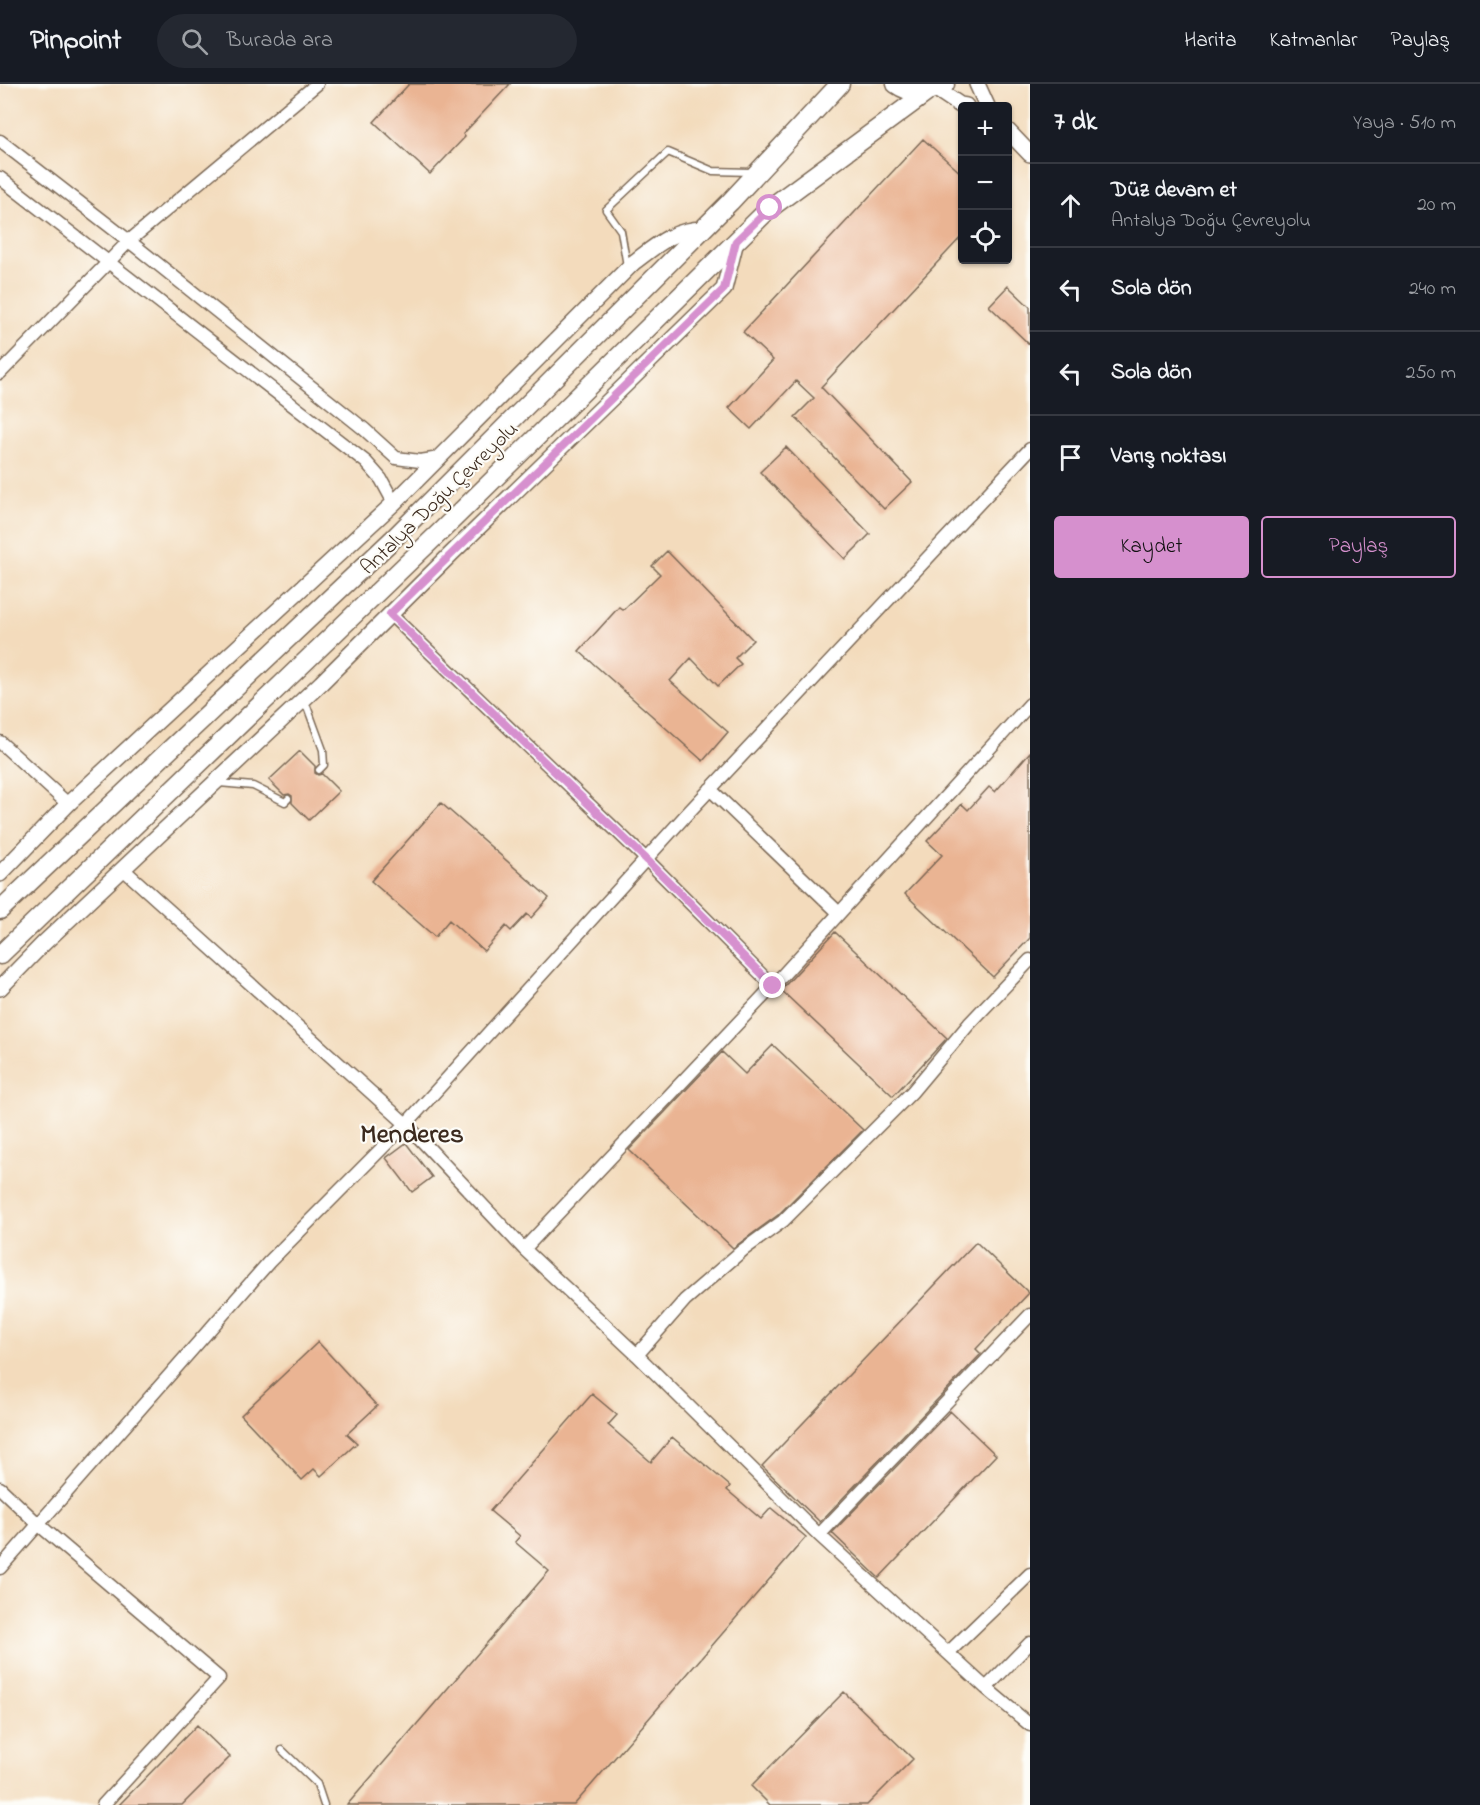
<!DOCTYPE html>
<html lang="tr">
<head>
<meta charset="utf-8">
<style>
  :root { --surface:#171b24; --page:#242831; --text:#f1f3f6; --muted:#9ea1a6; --line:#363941; --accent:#d690ce }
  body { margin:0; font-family:"Indie Flower",sans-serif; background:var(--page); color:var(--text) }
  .controls { position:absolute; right:18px; top:18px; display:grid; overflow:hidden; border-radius:6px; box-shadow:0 2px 4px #0004 }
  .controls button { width:54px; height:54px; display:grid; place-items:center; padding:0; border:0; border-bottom:2px solid var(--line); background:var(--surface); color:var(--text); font:30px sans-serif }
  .stop { position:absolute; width:18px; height:18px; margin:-14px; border:4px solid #d690ce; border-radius:50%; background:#fff }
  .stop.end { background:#d690ce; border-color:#fff; box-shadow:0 2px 6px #0008 }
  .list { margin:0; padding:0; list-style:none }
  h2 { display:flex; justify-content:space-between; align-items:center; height:78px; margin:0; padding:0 24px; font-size:26px }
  h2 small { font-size:20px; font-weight:400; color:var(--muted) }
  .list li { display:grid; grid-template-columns:39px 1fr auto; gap:18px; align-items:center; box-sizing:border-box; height:84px; padding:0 24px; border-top:2px solid var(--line) }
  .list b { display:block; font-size:22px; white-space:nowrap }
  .list p { margin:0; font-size:20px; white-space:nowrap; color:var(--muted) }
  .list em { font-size:20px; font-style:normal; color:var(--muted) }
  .actions { display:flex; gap:12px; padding:18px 24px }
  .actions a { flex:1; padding:14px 0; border:2px solid var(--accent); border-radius:6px; text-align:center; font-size:21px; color:var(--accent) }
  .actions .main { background:var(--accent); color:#111 }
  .icon { flex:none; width:33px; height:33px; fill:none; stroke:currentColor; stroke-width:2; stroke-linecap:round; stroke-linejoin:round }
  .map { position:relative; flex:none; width:1030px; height:1721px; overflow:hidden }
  header { display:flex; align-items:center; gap:36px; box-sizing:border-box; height:84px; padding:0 30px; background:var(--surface); border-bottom:2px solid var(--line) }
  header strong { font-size:28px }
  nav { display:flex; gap:33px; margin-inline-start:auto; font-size:21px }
  .search { width:420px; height:54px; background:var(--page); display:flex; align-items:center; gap:15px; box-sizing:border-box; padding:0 21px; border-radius:33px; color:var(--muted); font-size:22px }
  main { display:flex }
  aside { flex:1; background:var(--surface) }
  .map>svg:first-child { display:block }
</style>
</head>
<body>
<header>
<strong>Pinpoint</strong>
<div class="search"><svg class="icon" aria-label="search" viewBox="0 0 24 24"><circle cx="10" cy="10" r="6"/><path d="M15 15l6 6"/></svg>Burada ara</div>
<nav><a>Harita</a><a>Katmanlar</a><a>Paylaş</a></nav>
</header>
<main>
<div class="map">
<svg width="1030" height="1721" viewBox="0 0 1030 1721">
  <rect width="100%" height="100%" fill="#fdfcf7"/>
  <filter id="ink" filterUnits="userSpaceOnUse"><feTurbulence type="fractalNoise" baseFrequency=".0167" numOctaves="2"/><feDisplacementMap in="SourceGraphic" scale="12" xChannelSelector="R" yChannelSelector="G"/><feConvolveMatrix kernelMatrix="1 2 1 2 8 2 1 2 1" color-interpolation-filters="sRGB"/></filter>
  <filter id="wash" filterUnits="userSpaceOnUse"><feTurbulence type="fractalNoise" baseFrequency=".008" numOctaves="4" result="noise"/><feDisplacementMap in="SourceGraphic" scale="24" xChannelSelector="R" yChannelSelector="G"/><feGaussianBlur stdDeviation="1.35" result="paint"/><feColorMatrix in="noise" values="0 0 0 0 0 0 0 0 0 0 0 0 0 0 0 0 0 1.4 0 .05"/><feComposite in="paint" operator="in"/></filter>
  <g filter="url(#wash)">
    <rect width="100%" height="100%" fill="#f3dbbc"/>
    <g id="blocks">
      <!-- building -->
      <path fill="#eab493" d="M409,0H510L463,50L465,53L430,90L374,38Z
        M923,55L963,91V151L821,303L912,398L884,425L795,333L814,314L796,297L751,345L729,324L773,276L743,248Z
        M1008,202L1030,223V261L989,222Z
        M786,363L870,450L845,475L760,388Z
        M667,467L753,556L735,574L741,580L718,602L691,574L670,597L728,648L703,677L579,567L619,523L623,526L660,490L652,482Z
        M300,667L315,682V689L318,691L322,690L339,707L309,736L292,719V712L289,710L284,711L269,696Z
        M1030,668V854L993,893L905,810L942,771L927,757L962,720L968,726L989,703L995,708Z
        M441,719L549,814L531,834L527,830L511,847L506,842L484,867L449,836L435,853L371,797Z
        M835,848L947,954L893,1012L781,906Z
        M773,961L863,1046L778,1131L733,1164L629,1066L722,968L745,990Z
        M406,1059L432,1093L412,1108L386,1074Z
        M976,1158L1029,1209L976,1265L981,1270L820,1438L762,1382Z
        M318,1258L377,1322L347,1350L357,1359L321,1392L314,1385L302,1396L241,1331Z
        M592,1310L617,1331L608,1341L651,1378L672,1353L730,1402L727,1406L761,1435L771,1424L806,1453L574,1721H347L549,1487L515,1458L520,1452L490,1427Z
        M950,1327L996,1371L879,1494L832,1449Z
        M844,1608L913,1675L867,1721H770L751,1702Z
        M197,1641L230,1673L182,1721H119Z"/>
    </g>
  </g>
  <g filter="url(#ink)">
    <use href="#blocks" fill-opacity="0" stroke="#7b6855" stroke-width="1.5"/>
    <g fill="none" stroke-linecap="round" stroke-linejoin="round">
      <defs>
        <path id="service" d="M627,182L621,147L606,126L668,68L713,87L751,88
          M305,617L323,666L324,681L319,686
          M219,699L253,702L285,718L288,715
          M282,1666L317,1700L324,1721"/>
        <path id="minor" d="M0,57L129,157L364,345L396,374L420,377L440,374
          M0,94L366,378L381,395L394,419
          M0,289L129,157L317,0
          M390,530L646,775L773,902
          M0,658L68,720
          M710,705L839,829
          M123,785L406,1040L524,1165L637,1271L819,1451L986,1604L1030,1641
          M524,1165L773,902L1030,620
          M637,1271L685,1216L743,1166L783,1137L912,1008L969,940L1030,876
          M0,1404L38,1440L219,1594L103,1721
          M819,1451L1030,1231
          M0,1484L269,1178L406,1040L686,731L1030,365
          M949,1568L1030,1490
          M986,1604L1030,1559"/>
        <path id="tertiary" d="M977,0L987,22
          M936,5L960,21L966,22
          M1008,47L1030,70
          M0,790L68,720L394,419L633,179C657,161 672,146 703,145
          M0,904L44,859L321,599L452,469L724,205L736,157"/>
        <path id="primary" d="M896,0C913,12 928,9 945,0
          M0,826L392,456L730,118L840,0
          M0,871L441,447L770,124L926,9"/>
      </defs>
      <!-- service casing -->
      <use href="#service" stroke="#7b6855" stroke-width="9"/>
      <!-- minor casing -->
      <use href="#minor" stroke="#7b6855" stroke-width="15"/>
      <!-- tertiary casing -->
      <use href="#tertiary" stroke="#7b6855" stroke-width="18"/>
      <!-- primary casing -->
      <use href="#primary" stroke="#7b6855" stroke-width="21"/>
      <!-- service -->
      <use href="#service" stroke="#fff" stroke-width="6"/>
      <!-- minor -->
      <use href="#minor" stroke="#fff" stroke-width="12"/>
      <!-- tertiary -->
      <use href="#tertiary" stroke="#fff" stroke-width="15"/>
      <!-- primary -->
      <use href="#primary" stroke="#fff" stroke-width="18"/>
    </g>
  </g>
  <g fill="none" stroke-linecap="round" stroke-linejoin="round" filter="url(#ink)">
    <!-- route -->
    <path stroke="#d690ce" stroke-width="8" d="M770,124L736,157L724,205L390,530L646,775L773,902"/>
  </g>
  <g text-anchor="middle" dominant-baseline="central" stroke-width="4.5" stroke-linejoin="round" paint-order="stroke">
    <!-- street labels -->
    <g font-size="21" fill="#3b2a1e" stroke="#fdfcf7">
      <text transform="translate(440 415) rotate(-44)">Antalya Doğu Çevreyolu</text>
    </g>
    <!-- district labels -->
    <g font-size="27" font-weight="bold" fill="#3b2a1e" stroke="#fdfcf7">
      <text x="412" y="1051">Menderes</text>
    </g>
  </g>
</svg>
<div class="controls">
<button>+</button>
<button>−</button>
<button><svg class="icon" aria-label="locate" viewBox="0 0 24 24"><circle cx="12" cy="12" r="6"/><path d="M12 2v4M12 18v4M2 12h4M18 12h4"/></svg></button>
</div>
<div class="stop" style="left:770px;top:124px"></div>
<div class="stop end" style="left:773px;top:902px"></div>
</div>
<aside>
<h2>7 dk<small>Yaya · 510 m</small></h2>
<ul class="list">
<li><svg class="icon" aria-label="ahead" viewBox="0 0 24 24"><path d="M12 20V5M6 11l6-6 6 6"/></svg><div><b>Düz devam et</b><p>Antalya Doğu Çevreyolu</p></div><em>20 m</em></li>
<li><svg class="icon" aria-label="left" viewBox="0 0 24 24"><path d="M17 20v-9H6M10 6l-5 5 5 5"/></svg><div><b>Sola dön</b></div><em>240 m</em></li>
<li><svg class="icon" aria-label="left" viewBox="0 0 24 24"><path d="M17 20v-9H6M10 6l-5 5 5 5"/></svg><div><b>Sola dön</b></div><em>250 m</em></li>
<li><svg class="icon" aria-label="arrive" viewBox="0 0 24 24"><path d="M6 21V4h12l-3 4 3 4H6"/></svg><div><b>Varış noktası</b></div></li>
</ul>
<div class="actions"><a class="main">Kaydet</a><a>Paylaş</a></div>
</aside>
</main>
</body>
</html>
